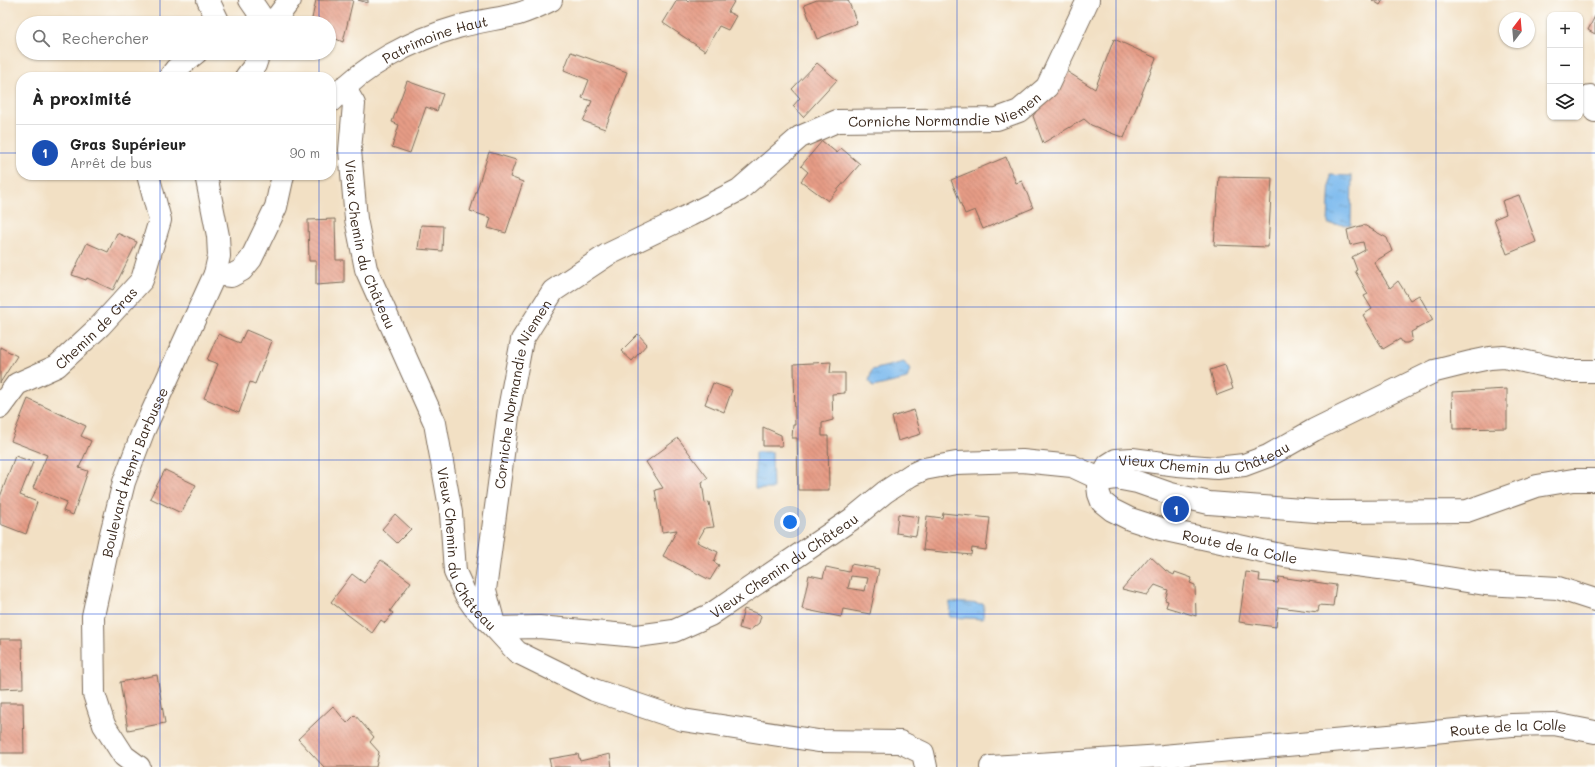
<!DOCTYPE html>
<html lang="fr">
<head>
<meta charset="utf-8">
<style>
  :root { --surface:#fff; --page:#f2f2f2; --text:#222; --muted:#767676; --line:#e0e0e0; --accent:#d93025 }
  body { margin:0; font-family:Mali,sans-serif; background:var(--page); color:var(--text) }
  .controls { position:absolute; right:12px; top:12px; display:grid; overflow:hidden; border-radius:8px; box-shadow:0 1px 3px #0004 }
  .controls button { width:36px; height:36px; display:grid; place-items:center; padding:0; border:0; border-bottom:1px solid var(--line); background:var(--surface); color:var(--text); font:20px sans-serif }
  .compass { position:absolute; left:1499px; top:12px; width:36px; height:36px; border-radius:50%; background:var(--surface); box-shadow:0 1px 3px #0004; rotate:16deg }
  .you { position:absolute; left:790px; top:522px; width:14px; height:14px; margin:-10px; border:3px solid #fff; border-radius:50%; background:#1a73e8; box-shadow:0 0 0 6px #1a73e833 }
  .badge { display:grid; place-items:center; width:26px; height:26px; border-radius:50%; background:var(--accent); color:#fff; font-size:13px; font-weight:700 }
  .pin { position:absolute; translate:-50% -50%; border:2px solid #fff; box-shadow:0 1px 4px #0006 }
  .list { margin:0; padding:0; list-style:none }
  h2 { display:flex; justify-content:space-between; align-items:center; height:52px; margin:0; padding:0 16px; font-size:17px }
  h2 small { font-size:13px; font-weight:400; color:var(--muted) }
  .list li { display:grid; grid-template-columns:26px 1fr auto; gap:12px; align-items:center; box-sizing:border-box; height:56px; padding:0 16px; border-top:1px solid var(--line) }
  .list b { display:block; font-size:15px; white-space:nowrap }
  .list p { margin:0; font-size:13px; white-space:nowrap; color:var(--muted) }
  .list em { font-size:13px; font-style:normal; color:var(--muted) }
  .icon { flex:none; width:22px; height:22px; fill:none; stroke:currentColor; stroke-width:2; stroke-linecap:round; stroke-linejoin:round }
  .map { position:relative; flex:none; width:1595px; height:767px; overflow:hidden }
  .search { position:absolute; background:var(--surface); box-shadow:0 1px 3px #0004; left:16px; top:16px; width:320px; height:44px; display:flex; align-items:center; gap:10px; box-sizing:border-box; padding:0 14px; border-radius:22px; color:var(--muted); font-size:15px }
  .panel { position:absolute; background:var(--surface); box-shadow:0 1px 3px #0004; left:16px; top:72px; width:320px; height:108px; border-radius:16px }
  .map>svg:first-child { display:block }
</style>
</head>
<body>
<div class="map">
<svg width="1595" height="767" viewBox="0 0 1595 767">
  <defs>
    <pattern id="water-ripples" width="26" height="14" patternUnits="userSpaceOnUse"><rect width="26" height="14" fill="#7ab9ee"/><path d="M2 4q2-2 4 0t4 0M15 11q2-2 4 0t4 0" fill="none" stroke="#6597c0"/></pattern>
    <pattern id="building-back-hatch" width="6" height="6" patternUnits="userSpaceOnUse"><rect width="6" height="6" fill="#e69c86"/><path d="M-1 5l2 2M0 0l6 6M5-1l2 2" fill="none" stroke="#bc7f6d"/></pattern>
  </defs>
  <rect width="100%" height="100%" fill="#fdfcf7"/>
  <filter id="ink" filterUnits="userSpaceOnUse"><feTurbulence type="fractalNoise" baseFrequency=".025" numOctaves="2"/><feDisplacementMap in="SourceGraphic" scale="8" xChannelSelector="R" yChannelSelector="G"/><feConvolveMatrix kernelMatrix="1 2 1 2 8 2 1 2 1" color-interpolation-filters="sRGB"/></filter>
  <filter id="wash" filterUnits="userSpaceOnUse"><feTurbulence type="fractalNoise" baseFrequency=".012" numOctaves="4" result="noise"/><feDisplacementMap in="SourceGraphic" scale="16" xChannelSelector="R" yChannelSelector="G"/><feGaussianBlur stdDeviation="0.9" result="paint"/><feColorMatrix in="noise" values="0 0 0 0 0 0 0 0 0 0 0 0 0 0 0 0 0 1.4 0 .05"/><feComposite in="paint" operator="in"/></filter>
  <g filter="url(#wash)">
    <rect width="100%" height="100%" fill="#f2e0c4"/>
    <!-- water -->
    <path fill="url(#water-ripples)" stroke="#5a7286" d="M1330,175L1352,176L1351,225L1328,224Z
      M904,362L910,370L907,379L873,387L869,381L872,370Z
      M755,452H772L773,489H755Z
      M950,602L984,604L983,619L949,617Z"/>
    <g id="blocks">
      <!-- building -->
      <path fill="url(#building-back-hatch)" fill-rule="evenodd" d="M316,0H353L343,42L329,36V23H311Z
        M358,0H368V3Z
        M677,0H686L688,2L689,0H735L728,12L736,16L728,30L719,26L705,51L663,23Z
        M817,0H848L857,23L817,39L804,5Z
        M1372,0H1383L1380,5Z
        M1595,16V34L1588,30Z
        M1114,39L1156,58L1124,138L1091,125L1084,119L1043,143L1033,116L1048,95L1063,69L1095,89Z
        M571,52L627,72L605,129L583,121L592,101L582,98L589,80L564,70Z
        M817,63L837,80L803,117L793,106L800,98L792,89Z
        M407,81L443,94L437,111L426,107L410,153L392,147L399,125L392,122Z
        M822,141L837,153L841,148L860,164L828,201L801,181L808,172L801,166Z
        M489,152L516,160L510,177L523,182L506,233L488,228L491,218L470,211Z
        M1006,157L1016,183L1022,181L1033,208L983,229L975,210L965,214L951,180Z
        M1219,177L1272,178L1268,247L1214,245Z
        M1519,195L1536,242L1507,254L1494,219L1506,214L1502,201Z
        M335,219L336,260H344V283L316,285V261H309L308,220Z
        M421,225L443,226L442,251L418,249Z
        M1364,225L1387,238L1392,251L1374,262L1390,288L1398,281L1410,300L1419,295L1433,320L1411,332L1412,338L1411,341L1407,343H1403L1400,339L1383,349L1363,315L1372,309L1364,296L1368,294L1355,271L1357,270L1352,257L1365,250L1363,242L1350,245L1347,230Z
        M117,233L137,242L113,290L87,278L86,280L72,275L87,243L108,252Z
        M246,330L272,341L255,384L250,382L239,413L204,398L218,364L207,360L218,334L240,343Z
        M638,334L647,344L632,361L621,351Z
        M0,347L17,356L0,383Z
        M831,362L830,373H845V393L832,394L833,420L822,423V436H828L829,490H798L797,438H792L793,425H795L794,364Z
        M1225,365L1233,389L1217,395L1210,370Z
        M713,383L732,390L724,412L705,404Z
        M1507,389V428L1453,429L1452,392Z
        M28,399L86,426L81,436L91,441L79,468L88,471L73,515L63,511L67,502L33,488L47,455L11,441Z
        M914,410L921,434L898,441L892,417Z
        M763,427L781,435L782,446H763Z
        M678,438L708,478L702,482L705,503L709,502L714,527L705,528L697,542L718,552L714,562L719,565L710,580L663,556L677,530L662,532L655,490L663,488L646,462Z
        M15,456L33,462L20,495L37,502L26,534L0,524V497Z
        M165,470L196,485L181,513L150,498Z
        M943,513L990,518L986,550L972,548L971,555L923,550L927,516L942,518Z
        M395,514L411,529L397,543L382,529Z
        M898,514L919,517L916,536L896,533Z
        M1150,556L1166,571L1174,575L1175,572L1192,578L1190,583L1195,585L1196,616L1166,607L1168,601L1165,600L1168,590L1155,585L1147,595L1122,589Z
        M381,560L411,582L390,611L393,613L385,623L381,620L372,633L331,602L352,574L364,583Z
        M851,564L879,569L870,614L843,609L841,617L802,609L809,575L823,578L826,567L849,572ZM851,576L868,578L865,591L848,588Z
        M1246,572L1260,574L1259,581L1278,583L1279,577L1336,585L1333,606L1319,605L1318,612L1278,607L1276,627L1239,622Z
        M744,609L759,614L761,616L759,623L749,631L739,628Z
        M0,639H22L23,688L0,689Z
        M157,675L165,723L128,730L120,682Z
        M0,703H23L24,753H0Z
        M333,706L347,723L355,715L374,737L370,742L379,752L376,767H324L298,739Z
        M578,754L580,761L610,754L612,767H551L549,759Z"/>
    </g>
  </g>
  <g filter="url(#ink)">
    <use href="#blocks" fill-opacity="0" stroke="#7b6a58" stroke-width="1"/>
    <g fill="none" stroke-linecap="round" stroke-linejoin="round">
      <defs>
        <g id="minor">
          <path d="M208,0L219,23"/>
          <path d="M250,0L259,13L262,23"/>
          <path d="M269,23L278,16L290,0"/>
          <path d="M170,77L176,69L196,53"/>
          <path d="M246,77L255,65L259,53"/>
          <path id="s1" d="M344,87L354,104L350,150L356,219L366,269L435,423L451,513L455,572L465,594L474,607L495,628L539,627L637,636L674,631L710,615L852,519L885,492L911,475L924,469L956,463L1022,461L1072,466L1102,480L1108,465L1116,460L1132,459L1178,465L1217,468L1244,465L1268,456L1314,430L1435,371L1471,362L1490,358L1504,357L1569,371H1595"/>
          <path d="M1590,96L1595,111"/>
          <path id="s2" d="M331,101C364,65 412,40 458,27C478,21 498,19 518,14C529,11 541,5 551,0"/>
          <path d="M215,274L231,276L242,270L251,259L276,207L283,175"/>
          <path id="s3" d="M0,407L17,384L57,366L100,326L142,280L160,220L148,175"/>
          <path id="s4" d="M1595,480H1573L1537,486L1467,511L1329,512L1209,503L1171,494L1137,482L1116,478L1102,480L1098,486L1099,494L1102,502L1112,510L1130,519L1161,529L1285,556L1411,572L1485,584L1558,588L1595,600"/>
          <path id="s5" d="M139,767L124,756L104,725L94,694L93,616L109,542L124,482L143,432L215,274L219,256L218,236L206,175"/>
          <path id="s6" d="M926,767L923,753L900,742L818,741L683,720L594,690L517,652L495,628L485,590L509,409L522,340L553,291L607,255L690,215L739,190L800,137L837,121L997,119L1019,111L1047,87L1088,0"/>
          <path id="s7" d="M991,767L1163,756L1512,725L1554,724L1595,732"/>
        </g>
      </defs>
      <!-- minor casing -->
      <use href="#minor" stroke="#7b6a58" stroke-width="24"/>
      <!-- minor -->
      <use href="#minor" stroke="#fff" stroke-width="22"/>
    </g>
  </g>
  <!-- grid -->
  <path fill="none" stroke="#1d4ed8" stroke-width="1" stroke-opacity="0.55" d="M160,0V23M319,0V23M478,0V767M638,0V767M798,0V767M957,0V767M1116,0V767M1276,0V767M1436,0V767M160,53V77M319,53V77M0,153H21M331,153H1595M160,175V767M319,175V767M0,307H1595M0,460H1595M0,614H1595"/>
  <g text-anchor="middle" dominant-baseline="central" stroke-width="3.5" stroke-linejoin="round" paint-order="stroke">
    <!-- street labels -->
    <g font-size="14" fill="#3b2a1e" stroke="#fdfcf7">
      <text stroke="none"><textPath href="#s2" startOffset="123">Patrimoine Haut</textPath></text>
      <text stroke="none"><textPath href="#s6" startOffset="1264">Corniche Normandie Niemen</textPath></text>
      <text stroke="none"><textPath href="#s1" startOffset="163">Vieux Chemin du Château</textPath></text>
      <text stroke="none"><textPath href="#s3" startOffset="127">Chemin de Gras</textPath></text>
      <text stroke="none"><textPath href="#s6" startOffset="711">Corniche Normandie Niemen</textPath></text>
      <text stroke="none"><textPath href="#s1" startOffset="1351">Vieux Chemin du Château</textPath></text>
      <text stroke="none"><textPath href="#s5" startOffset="316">Boulevard Henri Barbusse</textPath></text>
      <text stroke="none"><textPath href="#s1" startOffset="487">Vieux Chemin du Château</textPath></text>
      <text stroke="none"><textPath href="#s4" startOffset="672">Route de la Colle</textPath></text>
      <text stroke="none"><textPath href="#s1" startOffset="883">Vieux Chemin du Château</textPath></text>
      <text stroke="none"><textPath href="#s7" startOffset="519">Route de la Colle</textPath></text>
    </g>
  </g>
</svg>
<div class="controls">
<button>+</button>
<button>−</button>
<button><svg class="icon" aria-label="layers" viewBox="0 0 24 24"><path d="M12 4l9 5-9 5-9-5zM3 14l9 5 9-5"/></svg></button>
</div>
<svg class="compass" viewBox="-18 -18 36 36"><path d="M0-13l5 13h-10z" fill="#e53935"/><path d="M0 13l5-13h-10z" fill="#767676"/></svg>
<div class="you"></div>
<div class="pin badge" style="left:1176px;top:509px;background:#1a4fb4">1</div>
<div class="search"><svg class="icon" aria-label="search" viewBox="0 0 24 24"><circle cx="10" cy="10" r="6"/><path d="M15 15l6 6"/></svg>Rechercher</div>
<section class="panel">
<h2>À proximité<small></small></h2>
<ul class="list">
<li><span class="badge" style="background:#1a4fb4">1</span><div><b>Gras Supérieur</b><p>Arrêt de bus</p></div><em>90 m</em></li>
</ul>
</section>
</div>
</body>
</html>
